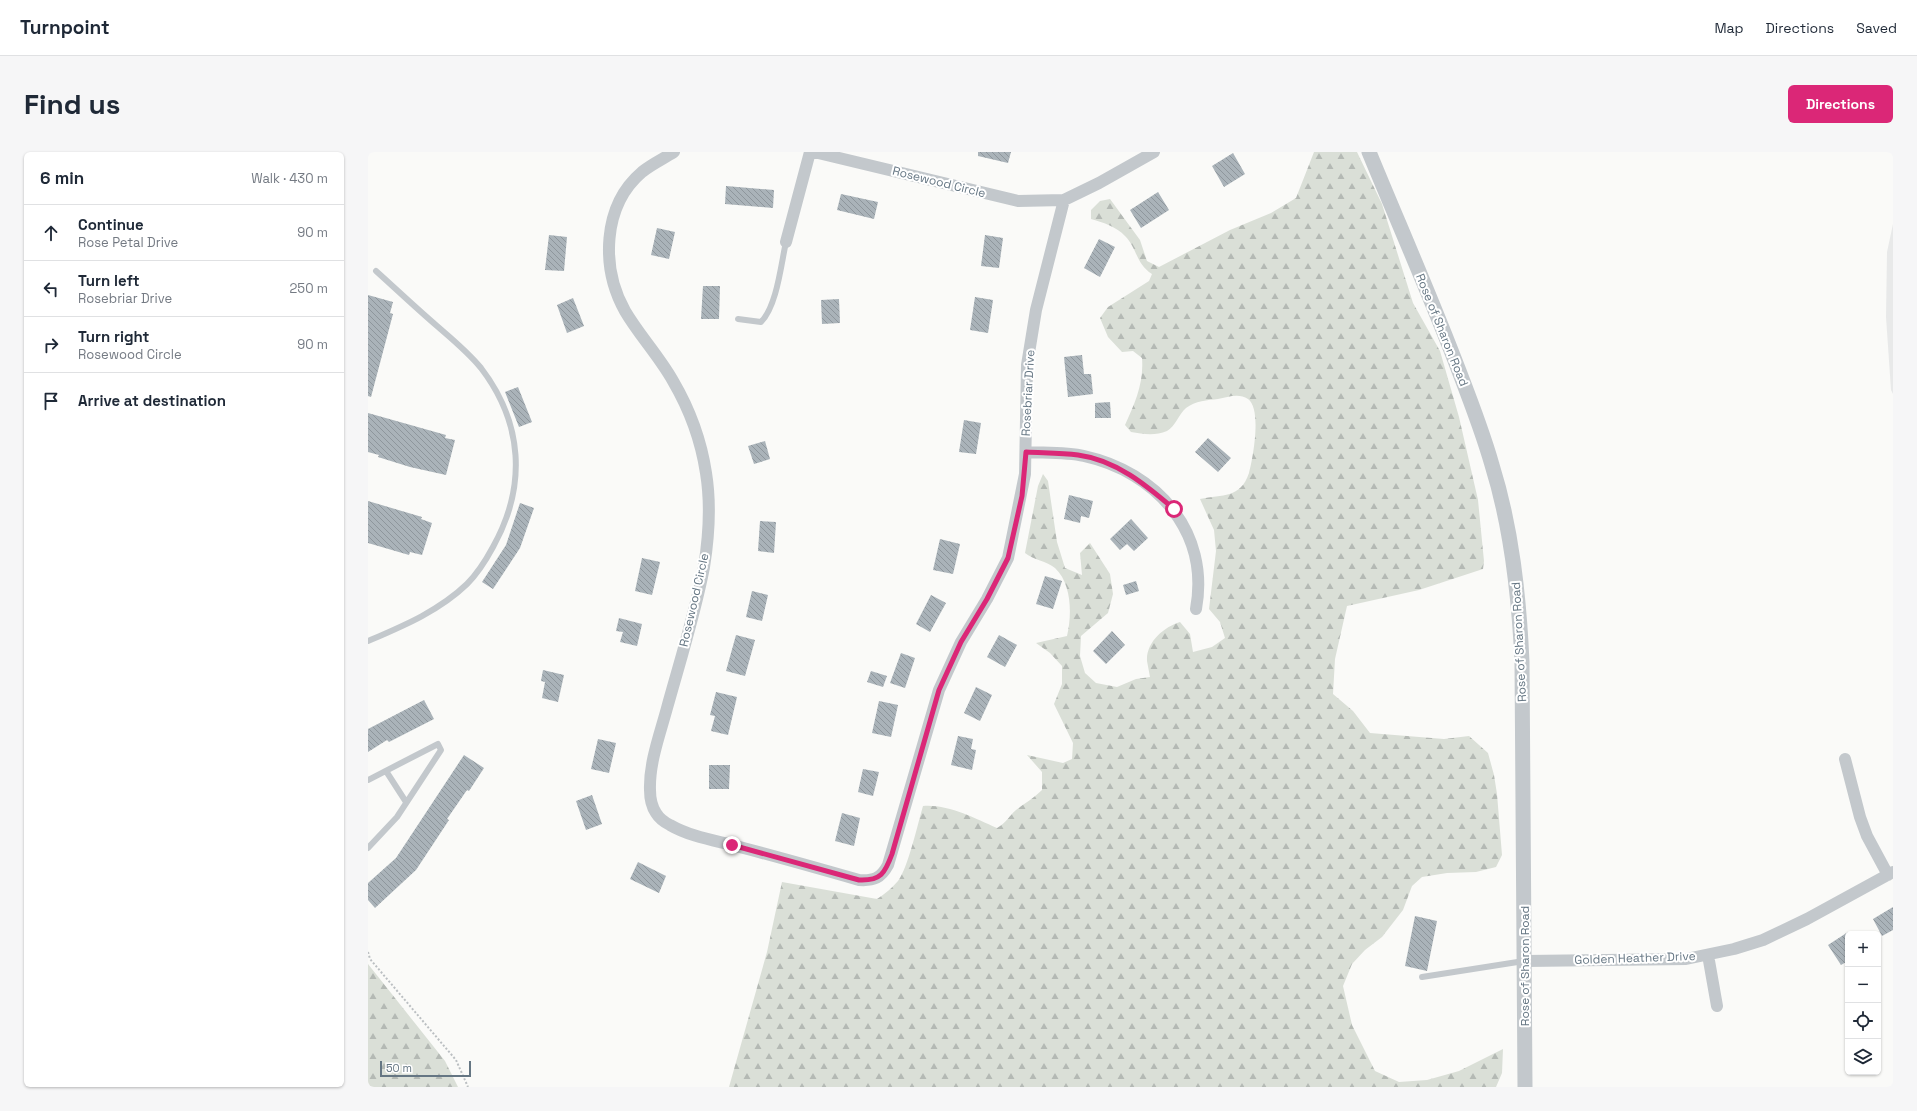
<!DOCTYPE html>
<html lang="en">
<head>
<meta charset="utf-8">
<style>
  :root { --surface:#fff; --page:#f6f6f7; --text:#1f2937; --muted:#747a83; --line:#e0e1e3; --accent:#db2777 }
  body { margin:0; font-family:"Space Grotesk",sans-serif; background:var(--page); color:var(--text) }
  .controls { position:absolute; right:12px; bottom:12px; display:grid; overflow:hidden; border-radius:6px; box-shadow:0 1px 3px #0004 }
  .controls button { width:36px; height:36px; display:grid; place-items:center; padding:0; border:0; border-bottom:1px solid var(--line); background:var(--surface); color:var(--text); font:20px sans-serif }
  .scale { position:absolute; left:12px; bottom:10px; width:91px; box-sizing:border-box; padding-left:4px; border:2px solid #657683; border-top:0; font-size:11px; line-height:14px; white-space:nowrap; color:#657683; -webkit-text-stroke:3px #fff; paint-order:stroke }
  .stop { position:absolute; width:12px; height:12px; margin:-9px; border:3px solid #db2777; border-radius:50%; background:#fff }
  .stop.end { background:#db2777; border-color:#fff; box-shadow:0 1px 4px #0008 }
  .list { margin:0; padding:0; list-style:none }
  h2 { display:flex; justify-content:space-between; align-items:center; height:52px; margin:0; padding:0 16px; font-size:17px }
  h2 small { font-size:13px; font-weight:400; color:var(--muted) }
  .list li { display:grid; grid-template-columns:26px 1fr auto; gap:12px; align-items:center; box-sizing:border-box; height:56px; padding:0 16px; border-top:1px solid var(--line) }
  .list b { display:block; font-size:15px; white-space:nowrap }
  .list p { margin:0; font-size:13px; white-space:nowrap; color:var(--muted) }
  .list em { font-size:13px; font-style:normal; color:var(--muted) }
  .icon { flex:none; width:22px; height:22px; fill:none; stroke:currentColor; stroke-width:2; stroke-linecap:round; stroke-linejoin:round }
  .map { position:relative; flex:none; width:1525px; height:935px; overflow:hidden; border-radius:6px }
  header { display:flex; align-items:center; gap:24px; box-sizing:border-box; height:56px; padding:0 20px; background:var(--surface); border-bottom:1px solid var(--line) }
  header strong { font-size:19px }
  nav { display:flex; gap:22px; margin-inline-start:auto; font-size:14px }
  .intro { display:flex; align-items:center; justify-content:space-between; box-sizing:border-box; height:96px; padding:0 24px }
  h1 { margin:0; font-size:28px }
  .button { padding:10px 18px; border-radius:6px; background:var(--accent); color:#fff; font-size:14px; font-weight:700 }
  main { display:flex; gap:24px; padding:0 24px }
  aside { flex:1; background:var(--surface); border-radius:6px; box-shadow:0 1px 3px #0004 }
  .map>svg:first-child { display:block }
</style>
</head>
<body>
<header>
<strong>Turnpoint</strong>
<nav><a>Map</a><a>Directions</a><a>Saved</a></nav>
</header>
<div class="intro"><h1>Find us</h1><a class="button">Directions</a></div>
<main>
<aside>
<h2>6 min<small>Walk · 430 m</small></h2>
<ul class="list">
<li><svg class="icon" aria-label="ahead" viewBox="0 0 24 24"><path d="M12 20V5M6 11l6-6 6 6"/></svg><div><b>Continue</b><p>Rose Petal Drive</p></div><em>90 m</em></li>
<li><svg class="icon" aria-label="left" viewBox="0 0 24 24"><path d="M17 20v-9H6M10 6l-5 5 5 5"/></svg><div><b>Turn left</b><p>Rosebriar Drive</p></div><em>250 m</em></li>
<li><svg class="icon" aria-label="right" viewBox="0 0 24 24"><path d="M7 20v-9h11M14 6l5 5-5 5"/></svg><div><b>Turn right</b><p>Rosewood Circle</p></div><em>90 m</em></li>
<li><svg class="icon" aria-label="arrive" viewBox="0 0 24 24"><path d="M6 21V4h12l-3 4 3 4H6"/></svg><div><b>Arrive at destination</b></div></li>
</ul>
</aside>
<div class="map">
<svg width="1525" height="935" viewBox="0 0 1525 935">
  <defs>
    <pattern id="forest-firs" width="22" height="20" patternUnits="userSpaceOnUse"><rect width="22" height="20" fill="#dadfd7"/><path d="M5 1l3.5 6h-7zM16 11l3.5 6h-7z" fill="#b4b9b4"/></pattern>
    <pattern id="building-back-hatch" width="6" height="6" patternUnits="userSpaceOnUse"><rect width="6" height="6" fill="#aab3b9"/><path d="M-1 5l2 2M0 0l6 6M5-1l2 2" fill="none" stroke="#8e969c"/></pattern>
  </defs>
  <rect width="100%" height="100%" fill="#fafaf8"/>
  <!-- built -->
  <path fill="#e8e9e9" d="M1525,72V242L1523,238L1518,165L1519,100Z"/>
  <!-- forest -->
  <path fill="url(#forest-firs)" d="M946,0H989L1014,52L1045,151L1072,199L1091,265L1110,348L1116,409L1115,417L1051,438L979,454L967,507L965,542L985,559L1002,581L1076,587L1101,584L1120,601L1126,623L1129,642L1134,703L1128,715L1108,720L1079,721L1054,725L1044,734L1035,758L1014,785L997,798L984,812L975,834L984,873L1007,919L1031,930L1059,928L1091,919L1135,897L1134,921L1128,935H361L399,800L414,730L509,747C517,742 524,736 530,729C540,716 550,671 555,654C580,652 606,666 629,676C638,671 641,664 648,658C657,651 666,646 674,638V620L659,603L695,611L704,607L705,591L686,552L694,532V514L682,501L668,491L699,484C704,463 704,432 687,416C679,409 665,408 657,401L670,334L675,322L680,329L689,390L697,416L714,423L712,401L722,391L742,422L745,442L740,461L713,484L712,504L717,521L728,531L749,535L768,527L782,525C781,520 780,514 779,509C778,490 796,475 812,470L822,482L825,500L844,495L857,486L852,470L841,457L848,399L846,378L832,347C855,342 872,347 881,321C885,306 894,257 880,247C871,241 860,245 850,247C840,248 827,249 818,256C811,262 807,275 799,279C787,284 775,282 763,280L757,273C767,251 776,231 774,206L765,199L754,200L740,185L732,166L740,155L781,129L784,122C768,112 769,96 757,84C749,75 734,70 723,67V58L732,49L742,47L772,88L779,109L791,115L862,78L903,61L928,46Z
    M0,812L77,909L90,935H0Z"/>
  <!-- building -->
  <path fill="url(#building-back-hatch)" d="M610,0H643L640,11L610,4Z
    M865,1L877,22L856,35L844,14Z
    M358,34L406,38L405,56L357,52Z
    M790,40L801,58L773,76L762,58Z
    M473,42L510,50L506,67L469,58Z
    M289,76L307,80L301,107L283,103Z
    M181,83L199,85L196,119L177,118Z
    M617,83L635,86L631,116L613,114Z
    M731,87L747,95L732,125L716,116Z
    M335,134H352L351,167H333Z
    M0,143L25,150L22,161L25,162L3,245L0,244Z
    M607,145L625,148L620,181L602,178Z
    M205,146L216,174L199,181L189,153Z
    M471,147L472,171L454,172L453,148Z
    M714,203L716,222H723L725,242L700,245L696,205Z
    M150,235L164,270L151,275L137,240Z
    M742,250L743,266H727V251Z
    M0,261L78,283L77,286L87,288L78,323L42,315L10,305L11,303L0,300Z
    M596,268L613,271L608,302L591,300Z
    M840,286L863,306L850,320L827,300Z
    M397,289L402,307L386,312L380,294Z
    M701,343L725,349L721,366L713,364L712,371L696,367Z
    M0,349L54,365L53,367L64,371L54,403L42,400L41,403L0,391Z
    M152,351L166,356L152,396L125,437L114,430L138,393Z
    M763,367L780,386L766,399L759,392L752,398L742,387Z
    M392,369L408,370L406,401L390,399Z
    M572,387L592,392L585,422L565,418Z
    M274,406L292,410L284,443L267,439Z
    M677,424L694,429L685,457L668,452Z
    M768,429L771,439L758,443L755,433Z
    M384,439L400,443L394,469L378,465Z
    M563,443L578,451L562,480L548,472Z
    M251,466L274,472L269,494L252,490L255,480L248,479Z
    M744,479L757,493L738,512L725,499Z
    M368,483L387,488L377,524L358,519Z
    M631,483L649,493L637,515L619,505Z
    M533,501L547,506L537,536L522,531Z
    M175,518L196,523L190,550L174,546L177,530L173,529Z
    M503,519L519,524L515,535L499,530Z
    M608,535L624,543L612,569L596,561Z
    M348,540L369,545L360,583L343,579L347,564L342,563Z
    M56,548L66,567L21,590L19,588L0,600V577Z
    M511,549L530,553L523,585L504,581Z
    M590,584L605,587L603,597L608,598L604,618L583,613Z
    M230,587L248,591L241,621L223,617Z
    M96,603L116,616L101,639L99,638L79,667L81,668L48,718L7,756L0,748V731L28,706Z
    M341,613H362L361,637H341Z
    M495,617L511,620L505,644L490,640Z
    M224,643L234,672L218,678L208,649Z
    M474,661L492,666L486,694L467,689Z
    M270,710L298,724L291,741L262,727Z
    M1525,755V778L1514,784L1505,767Z
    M1047,764L1069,769L1059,819L1037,814Z
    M1480,780V809L1473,813L1460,793Z"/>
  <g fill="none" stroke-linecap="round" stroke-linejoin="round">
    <!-- path -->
    <path stroke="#bbbfc2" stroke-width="2" stroke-dasharray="2 2" stroke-linecap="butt" d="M0,800L2,807L88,908L100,935"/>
    <!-- service -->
    <path stroke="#c3c8cc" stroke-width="6" d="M370,167L393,170C409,154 413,112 418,90
      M0,489C35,474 71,459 99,432C110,421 118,408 125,395C159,334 155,271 113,216C100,200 84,187 69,174C48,156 28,137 8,119
      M18,619L38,650
      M0,628L70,592L73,598L29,665L0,696
      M1054,825L1156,809"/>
    <!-- minor -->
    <path stroke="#c3c8cc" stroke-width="12" d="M306,0C295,7 284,12 274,20C234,54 233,116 257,159C271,183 291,204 305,229C322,258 333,288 338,321C343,352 341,384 336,415C327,462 312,509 299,556C292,582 281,611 282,638C282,646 284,655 288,661C291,666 296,670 302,673C321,684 344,688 364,693C407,704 449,716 491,728C506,729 513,726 520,713L571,538L593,490L619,447L640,406L657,322L659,213L668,158L696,48
      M446,0L650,49L696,48L731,31L786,0
      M418,90L442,0
      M658,300C676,301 699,300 716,304C789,320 842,380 828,457
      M1477,607L1492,665L1499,684L1520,723
      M1340,803L1349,854
      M1158,809L1318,807L1366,797L1395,788L1439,767L1525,720"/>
    <!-- tertiary -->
    <path stroke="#c3c8cc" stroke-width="15" d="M1001,0C1031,73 1063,145 1091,219C1103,250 1115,281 1124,313C1144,377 1151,444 1154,510L1157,935"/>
  </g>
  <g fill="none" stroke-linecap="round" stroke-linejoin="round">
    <!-- route -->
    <path stroke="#db2777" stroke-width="5" d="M364,693L491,728C513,729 517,721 524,702L571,538L593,490L619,447L640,406L654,344L658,300C675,301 693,301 710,303C748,308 778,333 806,357"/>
  </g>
  <g text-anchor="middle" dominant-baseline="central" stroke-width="4" stroke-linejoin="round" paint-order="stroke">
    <!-- street labels -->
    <g font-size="12" fill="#657683" stroke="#fff">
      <text transform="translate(571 30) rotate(14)">Rosewood Circle</text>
      <text transform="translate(1074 178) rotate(68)">Rose of Sharon Road</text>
      <text transform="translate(660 241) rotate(-87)">Rosebriar Drive</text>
      <text transform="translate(326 448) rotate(-77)">Rosewood Circle</text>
      <text transform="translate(1151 490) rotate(-93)">Rose of Sharon Road</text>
      <text transform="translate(1267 806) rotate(-2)">Golden Heather Drive</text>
      <text transform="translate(1157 814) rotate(-90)">Rose of Sharon Road</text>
    </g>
  </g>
</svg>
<div class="controls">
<button>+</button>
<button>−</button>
<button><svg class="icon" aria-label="locate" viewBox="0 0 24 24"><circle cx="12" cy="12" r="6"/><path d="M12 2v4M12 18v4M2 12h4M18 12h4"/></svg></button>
<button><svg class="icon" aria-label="layers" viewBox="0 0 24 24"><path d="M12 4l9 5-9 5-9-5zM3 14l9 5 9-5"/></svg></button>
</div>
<div class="scale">50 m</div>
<div class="stop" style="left:806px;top:357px"></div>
<div class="stop end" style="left:364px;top:693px"></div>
</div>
</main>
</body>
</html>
